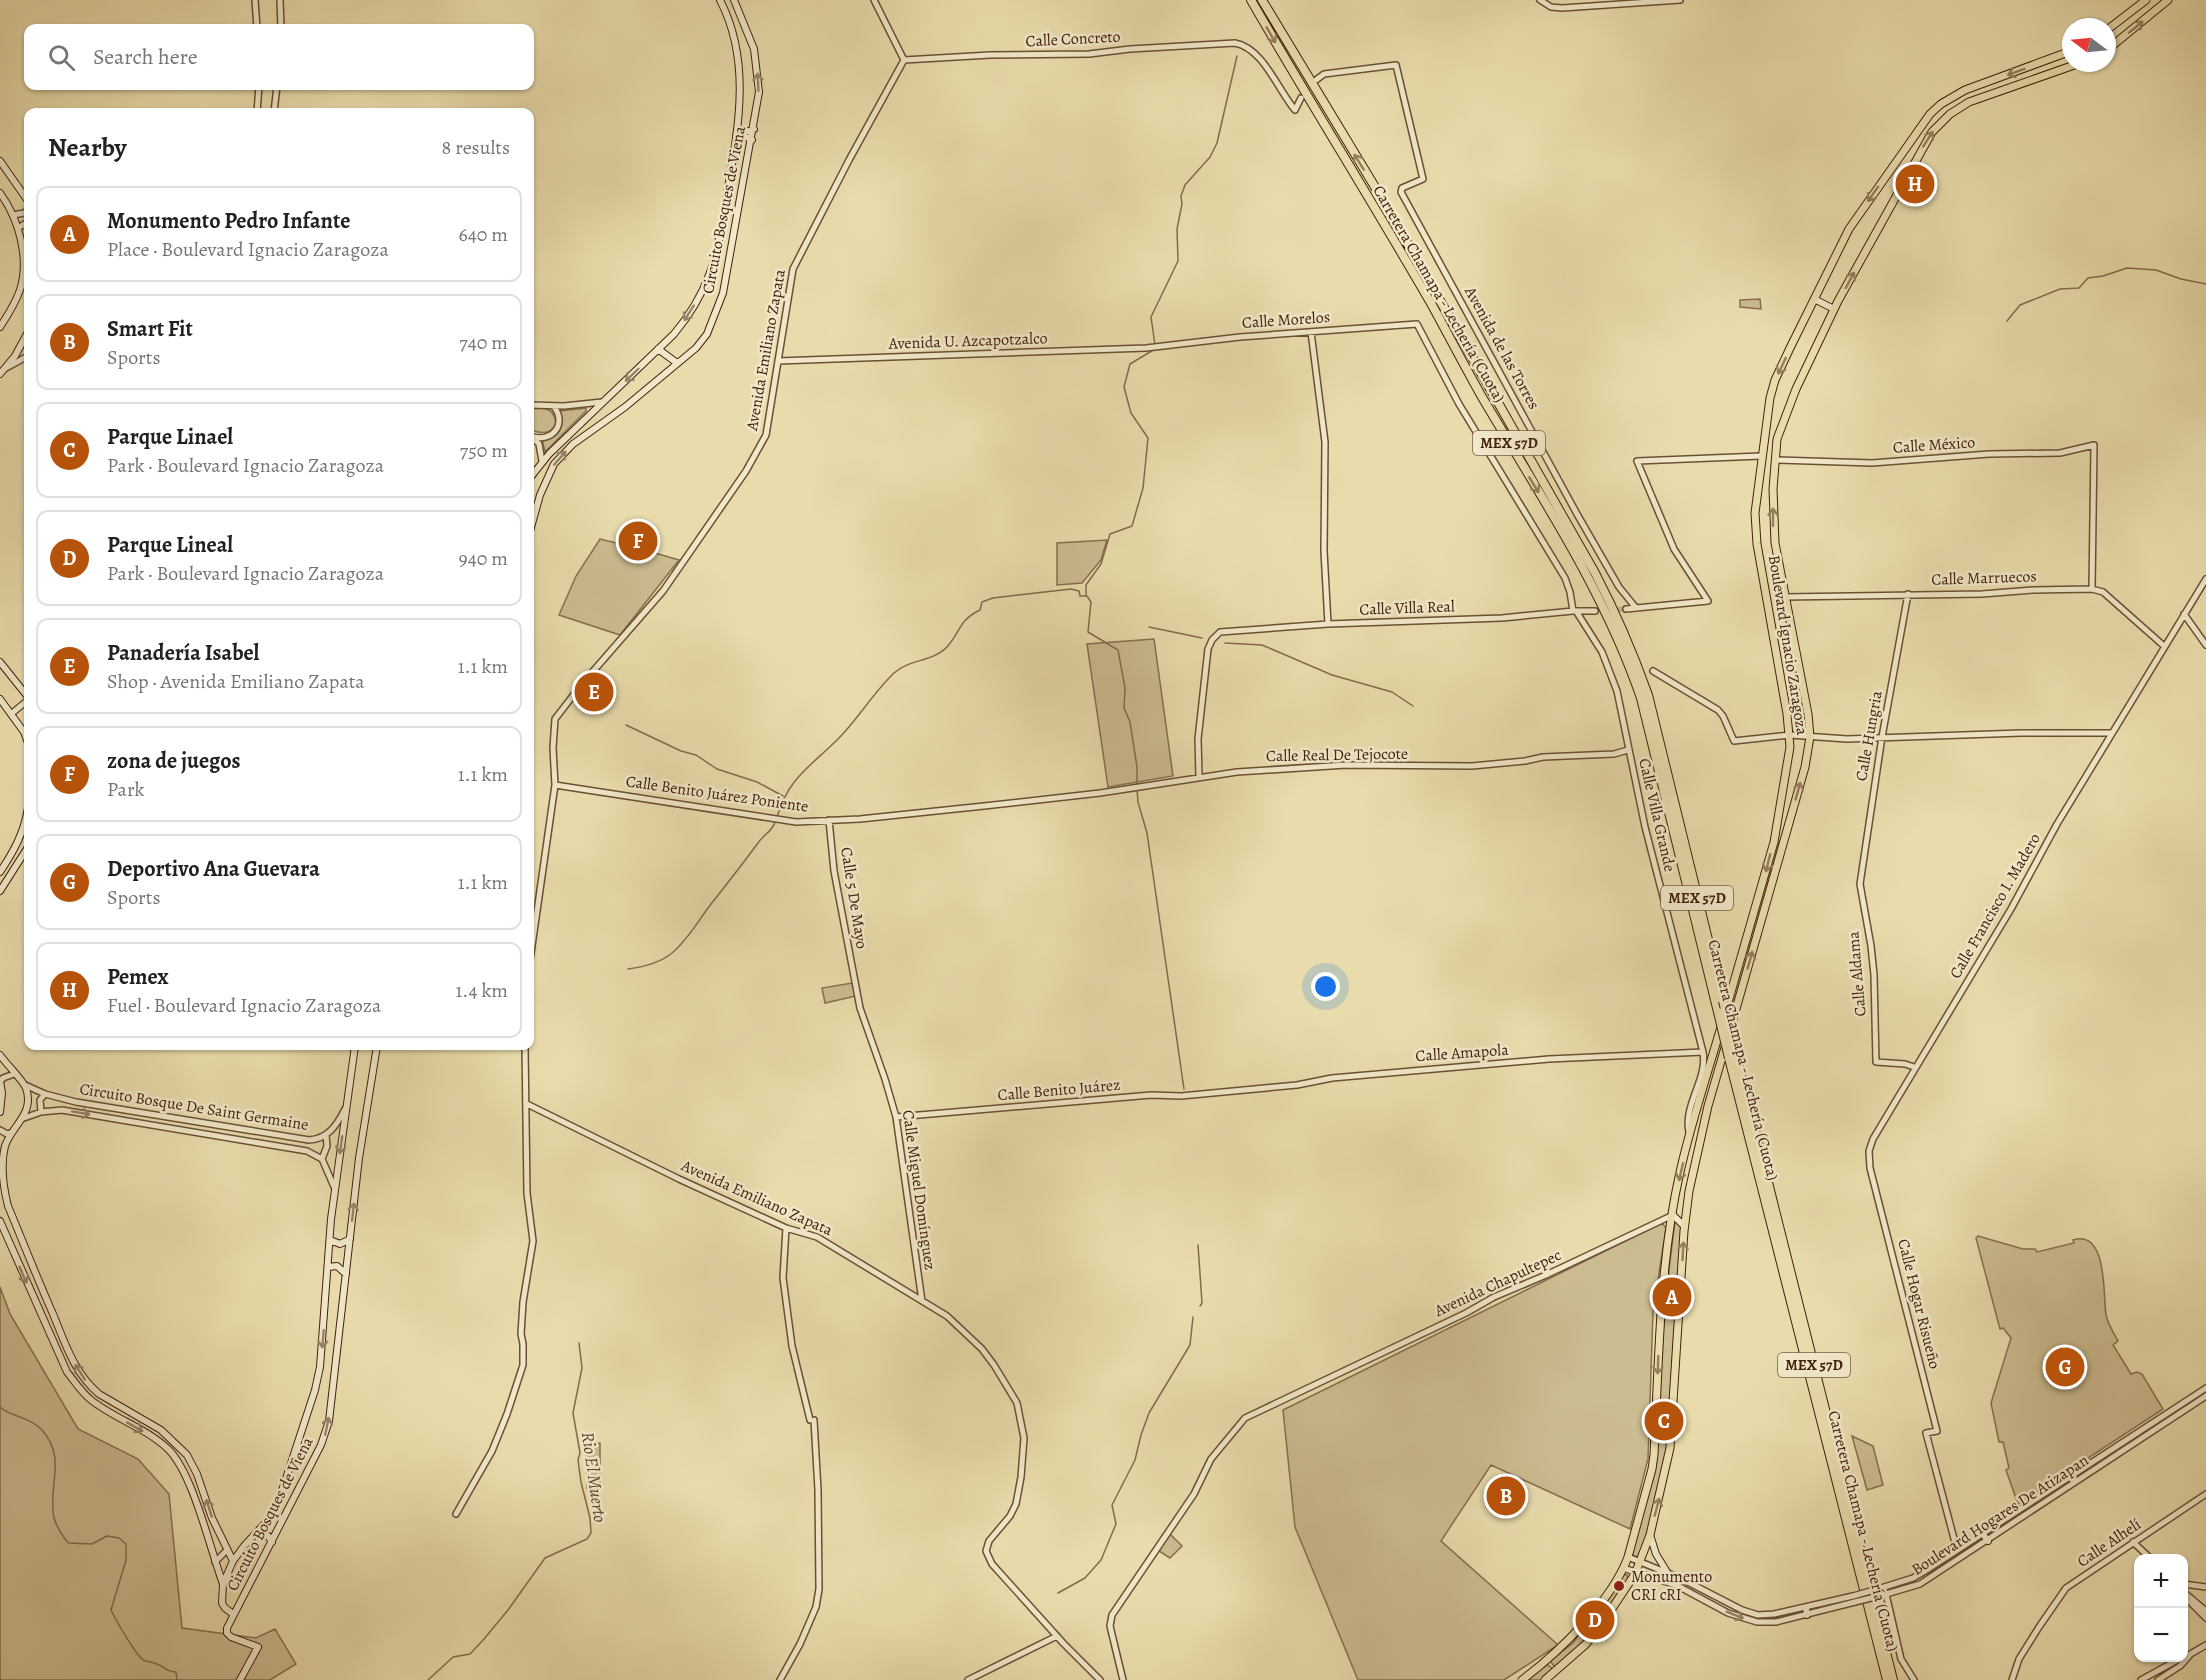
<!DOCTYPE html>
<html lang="en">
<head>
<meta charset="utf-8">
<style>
  :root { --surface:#fff; --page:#f6f6f6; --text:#202124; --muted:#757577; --line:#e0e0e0; --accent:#b45309 }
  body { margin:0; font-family:Alegreya,serif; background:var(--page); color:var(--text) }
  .controls { position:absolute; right:18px; bottom:18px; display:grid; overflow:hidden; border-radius:12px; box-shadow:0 2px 4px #0004 }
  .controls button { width:54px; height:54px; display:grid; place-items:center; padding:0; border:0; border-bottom:2px solid var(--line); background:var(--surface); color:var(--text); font:30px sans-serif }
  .compass { position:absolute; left:2062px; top:18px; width:54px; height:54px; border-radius:50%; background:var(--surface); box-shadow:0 2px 4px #0004; rotate:286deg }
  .you { position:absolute; left:1326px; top:987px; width:21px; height:21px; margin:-15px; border:4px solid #fff; border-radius:50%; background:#1a73e8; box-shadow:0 0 0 9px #1a73e833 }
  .badge { display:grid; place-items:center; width:39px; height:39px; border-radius:50%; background:var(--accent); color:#fff; font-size:20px; font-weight:700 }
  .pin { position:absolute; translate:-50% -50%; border:3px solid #fff; box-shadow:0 2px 6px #0006 }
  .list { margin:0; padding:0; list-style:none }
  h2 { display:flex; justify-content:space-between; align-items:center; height:78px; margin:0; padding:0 24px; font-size:26px }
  h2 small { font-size:20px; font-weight:400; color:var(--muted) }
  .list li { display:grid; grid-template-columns:39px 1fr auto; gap:18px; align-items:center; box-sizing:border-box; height:96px; margin:0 12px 12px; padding:0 12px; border:2px solid var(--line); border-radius:12px }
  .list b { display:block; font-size:22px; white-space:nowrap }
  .list p { margin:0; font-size:20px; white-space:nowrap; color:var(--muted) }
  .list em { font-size:20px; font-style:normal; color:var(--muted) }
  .icon { flex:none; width:33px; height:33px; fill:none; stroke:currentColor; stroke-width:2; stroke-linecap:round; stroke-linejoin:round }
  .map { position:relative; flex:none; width:2206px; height:1680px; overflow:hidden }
  .search { position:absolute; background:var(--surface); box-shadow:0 2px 4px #0004; left:24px; top:24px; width:510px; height:66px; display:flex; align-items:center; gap:15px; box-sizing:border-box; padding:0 21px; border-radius:12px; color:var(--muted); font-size:22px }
  .panel { position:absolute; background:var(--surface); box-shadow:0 2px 4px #0004; left:24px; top:108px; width:510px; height:942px; border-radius:12px }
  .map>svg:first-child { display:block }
</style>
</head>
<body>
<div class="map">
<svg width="2206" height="1680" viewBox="0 0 2206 1680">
  <rect width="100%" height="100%" fill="#e9dcac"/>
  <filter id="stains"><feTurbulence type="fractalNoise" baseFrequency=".00333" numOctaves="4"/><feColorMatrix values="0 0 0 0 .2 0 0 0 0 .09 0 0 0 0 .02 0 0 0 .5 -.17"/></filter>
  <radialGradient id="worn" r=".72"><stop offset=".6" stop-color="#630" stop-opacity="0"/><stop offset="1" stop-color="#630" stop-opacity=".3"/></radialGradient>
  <!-- green -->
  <path fill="#ccbc91" stroke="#866e4e" stroke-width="1.5" d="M1760,299L1761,309L1740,307V300Z
    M530,407C546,408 555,407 556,426C547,435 541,433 530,430Z
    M586,408V411L545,452L542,439C559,439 566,426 560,411Z
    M643,535L641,549L679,560L620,635L559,615L576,576L600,539L633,547L634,536Z
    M1107,540L1101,560L1082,583L1057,585V543Z
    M1154,639L1173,776L1108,787L1087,644Z
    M852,983L856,996L825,1003L822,988Z
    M1675,1221L1682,1226L1679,1277L1677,1281L1668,1278Z
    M1662,1223L1666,1228L1653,1312L1648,1459L1630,1529L1491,1465L1441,1541L1558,1645L1504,1680H1358L1295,1527L1283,1410Z
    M1978,1236L2023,1249H2035L2037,1252L2074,1243L2073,1240C2108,1229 2103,1296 2106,1315C2108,1324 2113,1332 2118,1341L2113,1345L2131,1374L2137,1372L2142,1374L2163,1409L2018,1504L2006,1470L2009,1468L2003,1442H1999L1991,1403L2011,1338L2003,1328L2000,1329L1976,1238Z
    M1666,1285L1673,1288L1679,1286L1667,1460L1642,1555L1636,1557L1631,1554L1654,1474Z
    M0,1287L10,1314L78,1429L138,1459L169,1494L182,1628L256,1638L275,1629L296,1664L270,1680H0Z
    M1852,1436L1873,1446L1883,1485L1867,1490Z
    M600,1443V1489L587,1488V1444Z
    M1168,1532L1182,1546L1170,1558L1156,1549Z
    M1621,1574L1627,1575L1628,1580L1579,1648L1555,1667L1550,1661L1573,1643Z
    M1548,1660V1665L1554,1670L1540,1680H1523Z"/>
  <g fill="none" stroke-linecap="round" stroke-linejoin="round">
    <!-- stream -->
    <path stroke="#836b4b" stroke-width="1.5" d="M2007,321L2020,305L2060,289L2079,288L2088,278L2103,276L2127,268L2156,270L2181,279L2206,284
      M1155,345L1151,317L1178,261L1177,229L1182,204L1181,196L1185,185L1210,157L1217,143L1237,56
      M1087,596L1091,602L1088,632L1118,650L1125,688L1124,708L1130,722L1137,767V784
      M1149,627L1202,638
      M1225,643L1262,645L1332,675L1392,692L1413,706
      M626,725L681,751L696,755L717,769L757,782L783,796
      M1137,789L1138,802L1147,833L1184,1089
      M777,817C789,777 810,767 838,739C858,719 873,693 894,673C909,659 933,662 947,647C961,631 959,620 980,610L982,602L993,598L1071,589L1079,591L1080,596H1086V585L1101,564L1110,534L1132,526L1143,488L1148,438L1131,413L1124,387L1130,364L1155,349
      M628,969C643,967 660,963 672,953C690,938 700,917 715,899C730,880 744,862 758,843C763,835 773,831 775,822
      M1198,1245L1202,1303L1200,1306
      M0,1407C11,1417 30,1417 41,1429C68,1458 47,1486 54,1518C57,1528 62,1535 68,1543L92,1544L107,1536L119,1538L126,1544V1560L111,1610C116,1620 137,1658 145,1661C150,1662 154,1662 159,1665C166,1668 168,1672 176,1672L177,1680
      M1058,1593L1085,1578L1101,1560L1116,1524L1112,1505L1135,1460L1141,1435L1149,1413L1190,1345L1193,1317
      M428,1680L453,1657L470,1654L484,1639L508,1610L545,1558L587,1539L591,1533L590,1518L581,1482L578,1460L580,1453L573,1413L582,1368L579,1343"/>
    <!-- tertiary-tunnel -->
    <path stroke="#c7b78c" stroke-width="5" stroke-dasharray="5 2.5" stroke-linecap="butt" d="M1595,611L1626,609"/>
    <defs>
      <path id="tertiary" d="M255,0L257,28
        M280,0L281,28
        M874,0L904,60
        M1540,0L1551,7L1562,8L1680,0
        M904,60L990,55L1089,54L1130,49L1235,43C1263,48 1278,90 1295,110L1301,98
        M1316,80L1324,74L1396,65L1423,179L1402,188L1401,192L1577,514L1619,587L1636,608
        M257,112L259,86
        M274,112L277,86
        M13,215L24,213L28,210
        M18,228L28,222
        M1311,332L1325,442L1324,551L1328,624
        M778,361L1146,348L1240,337L1417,324L1459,404L1565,578L1570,592L1573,611
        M6,368L28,356
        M530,405L564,406L602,402
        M530,435L539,444L542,461
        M534,437C553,442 567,423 554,407
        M1775,460L1872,463L1989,454L2060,453L2094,445L2092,589
        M1908,594L1882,737L1860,884L1871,946L1874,975L1876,1062L1905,1064L1914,1067
        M1785,597L1982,594L2033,590L2092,589L2103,592L2164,646
        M1626,609L1708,601L1674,549L1637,461L1761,456
        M1576,611L1602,652L1617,691L1645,827L1703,1052C1708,1079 1683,1105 1689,1132
        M2184,614L2206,645
        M1653,671L1718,710L1723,716L1734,741L1790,735L1847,739L2021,733H2112
        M11,714L28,700
        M1199,777L1198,739L1208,649L1212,640L1220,632L1328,624L1502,618L1573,611H1595
        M555,785L796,822L860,819L984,806L1100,793L1237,772L1346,765L1472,766L1525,761L1543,757L1614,754L1628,750
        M829,820L834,871L860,1008L885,1079L896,1117L922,1301
        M530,960L555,785L553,748L555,719L582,684L663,591L746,471L766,435L793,269L849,160L904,60
        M0,1082L3,1078L14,1074
        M25,1085L45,1094L76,1102L309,1140C328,1139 337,1125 345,1109
        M527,1104L679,1179L786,1228L817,1237L947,1316L982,1349L994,1365L1017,1403L1024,1438L1021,1477L1016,1504L1010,1516L989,1541L986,1551L992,1564L1064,1644L1100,1680
        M41,1112L40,1100L45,1094
        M896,1117L1151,1095L1181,1096L1297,1085L1332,1078L1549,1059L1703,1052
        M24,1118L41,1112L62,1110L307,1151L322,1159L335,1189
        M0,1130L7,1134L10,1133
        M322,1159L327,1146L326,1135
        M786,1228L783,1278L792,1346L810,1420
        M456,1514L492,1451L507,1414L523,1365V1344L521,1334L523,1302L533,1241L527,1193L525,1046
        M2133,1542L2150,1558
        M1957,1550L1926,1433L1937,1431L1870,1168L1869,1151L1873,1139L2011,909L2057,824L2206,579
        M1628,1557L1680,1578L1742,1610L1758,1615L1774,1614L1853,1596
        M215,1562L227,1550
        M1623,1568L1676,1585L1728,1613L1757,1622H1776L1855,1602
        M2184,1584L2206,1587
        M1881,1588L1913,1578L1930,1568L2206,1388
        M2184,1591L2190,1602L2206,1618
        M1886,1594L1901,1659L1914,1680
        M1883,1595L1920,1584L2206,1396
        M2187,1595L2206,1611
        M2187,1656L2206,1645
        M780,1680L800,1644L816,1607L819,1589L818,1490L814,1420
        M968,1680L1057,1636
        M1123,1680L1110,1626L1112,1615L1194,1494L1211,1459L1245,1418L1466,1313L1494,1297L1546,1275L1673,1215
        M2012,1680L2019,1659L2039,1627L2066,1588L2206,1494
        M2141,1680L2181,1658
        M2158,1680L2180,1666L2189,1656"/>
      <path id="secondary" d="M737,129L745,132L754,129
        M736,136H744L752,140
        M0,161L28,201
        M0,193C19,219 30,259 20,290C15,304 8,315 0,327
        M1814,299L1834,309
        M658,349L677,363
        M0,374L15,356L28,332
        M530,478L549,454L674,334C689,316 701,297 709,275C719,250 722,220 727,194C738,129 752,62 720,0
        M530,531L540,495L554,464L573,444L625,407L696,348L707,334L723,293L759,92L754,49L734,0
        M0,662L28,697
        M0,699L24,732L28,743
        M0,872C14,851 24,833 28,808
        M0,891L28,847
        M0,1055C7,1065 22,1079 26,1088C35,1114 12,1125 5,1146C0,1166 3,1186 8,1206C23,1242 37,1278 53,1314C65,1343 74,1373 99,1394L161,1430L187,1455L197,1474L212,1518L233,1561
        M0,1081L2,1093L0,1112
        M1673,1215L1684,1226
        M0,1221L67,1372C75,1382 81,1392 91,1400C115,1419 146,1428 168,1449C193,1473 210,1549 223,1584
        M330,1240L340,1244L350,1239
        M328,1267L337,1266L346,1274
        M1665,1274L1668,1282L1674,1286L1678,1283L1680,1278
        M258,1532L268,1536L272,1542
        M1983,1534L1988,1541
        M1650,1535L1656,1554L1667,1572
        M1806,1608L1807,1615
        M233,1614L225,1608L222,1603L223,1584L233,1561L244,1546L269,1519L278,1503L315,1390L320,1367L331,1219L355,1046
        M240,1680L258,1647L231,1637L227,1633V1628L321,1445L329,1421L359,1158L377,1046"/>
      <path id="primary" d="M2107,30L2146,0
        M2107,50L2168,0
        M1725,1013L1774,842L1790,747L1787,714L1757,544L1755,513L1770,398L1775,380L1790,348L1849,229L1930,114L1941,104L1965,90L2071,51
        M1730,1030L1805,767L1810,737L1808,714L1775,543L1773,489L1777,439L1796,389L1838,301L1932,132L1950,114L1969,102L2080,63
        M1522,1680C1559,1652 1612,1601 1628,1557L1652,1469L1654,1455C1659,1360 1659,1265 1680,1172C1691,1123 1707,1075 1721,1027
        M1545,1680L1586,1644L1605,1619L1635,1574L1650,1535L1670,1448L1684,1231L1689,1191L1708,1106L1726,1044"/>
      <path id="motorway" d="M1251,0C1310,102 1373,203 1432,305C1449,336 1465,367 1482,397C1540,495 1604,590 1641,698L1718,1012
        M1262,0L1381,197L1595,573C1616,613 1633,653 1648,695L1723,1001
        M1735,1051L1893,1680
        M1729,1058L1887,1680"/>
    </defs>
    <!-- tertiary casing -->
    <use href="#tertiary" stroke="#6a5033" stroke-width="8"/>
    <!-- secondary casing -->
    <use href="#secondary" stroke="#40210b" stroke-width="8"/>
    <!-- primary casing -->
    <use href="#primary" stroke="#40210b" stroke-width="9"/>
    <!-- motorway casing -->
    <use href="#motorway" stroke="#40210b" stroke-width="10"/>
    <!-- tertiary -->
    <use href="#tertiary" stroke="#f1e8c9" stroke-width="5"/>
    <!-- secondary -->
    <use href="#secondary" stroke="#f1e8c9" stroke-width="6"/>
    <!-- primary -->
    <use href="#primary" stroke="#e9dcac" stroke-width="7"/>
    <!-- motorway -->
    <use href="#motorway" stroke="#e9dcac" stroke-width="8"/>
    <defs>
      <path id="tertiary-bridge" d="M1853,1596L1881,1588
        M1855,1602L1883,1595"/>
      <path id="motorway-bridge" d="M1723,1001L1735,1051
        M1718,1012L1729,1058"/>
    </defs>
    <!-- tertiary-bridge casing -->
    <use href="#tertiary-bridge" stroke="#6a5033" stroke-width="8" stroke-linecap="butt"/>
    <!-- motorway-bridge casing -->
    <use href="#motorway-bridge" stroke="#40210b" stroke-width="10" stroke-linecap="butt"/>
    <!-- tertiary-bridge -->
    <use href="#tertiary-bridge" stroke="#f1e8c9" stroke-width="5"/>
    <!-- motorway-bridge -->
    <use href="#motorway-bridge" stroke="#e9dcac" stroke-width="8"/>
  </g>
  <!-- one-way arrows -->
  <defs><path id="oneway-shaft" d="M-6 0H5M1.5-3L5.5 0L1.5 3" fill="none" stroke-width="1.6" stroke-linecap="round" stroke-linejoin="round" transform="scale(1.5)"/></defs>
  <g stroke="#947e5c">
    <use href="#oneway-shaft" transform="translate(2136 27) rotate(-39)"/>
    <use href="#oneway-shaft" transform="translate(1271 35) rotate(60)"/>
    <use href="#oneway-shaft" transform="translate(2016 72) rotate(160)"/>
    <use href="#oneway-shaft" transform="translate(1928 139) rotate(-57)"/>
    <use href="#oneway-shaft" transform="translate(1359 162) rotate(-122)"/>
    <use href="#oneway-shaft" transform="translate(1873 194) rotate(125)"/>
    <use href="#oneway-shaft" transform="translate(1850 280) rotate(-62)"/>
    <use href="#oneway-shaft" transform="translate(1782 366) rotate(115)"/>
    <use href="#oneway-shaft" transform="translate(1534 485) rotate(59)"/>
    <use href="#oneway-shaft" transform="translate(1773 517) rotate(-90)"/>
    <use href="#oneway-shaft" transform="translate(1798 791) rotate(-74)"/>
    <use href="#oneway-shaft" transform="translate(1768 863) rotate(104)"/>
    <use href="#oneway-shaft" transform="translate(1750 960) rotate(-74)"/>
    <use href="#oneway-shaft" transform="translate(1681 1172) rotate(103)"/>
    <use href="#oneway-shaft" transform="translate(1683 1251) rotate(-87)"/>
    <use href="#oneway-shaft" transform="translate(1658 1365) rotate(92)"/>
    <use href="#oneway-shaft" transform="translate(1657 1507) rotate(-75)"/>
  </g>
  <g stroke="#98846a">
    <use href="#oneway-shaft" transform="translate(758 82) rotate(-93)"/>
    <use href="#oneway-shaft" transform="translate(689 313) rotate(123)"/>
    <use href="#oneway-shaft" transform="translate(632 375) rotate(136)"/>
    <use href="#oneway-shaft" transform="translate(560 458) rotate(-49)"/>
    <use href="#oneway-shaft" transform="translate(81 1113) rotate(10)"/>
    <use href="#oneway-shaft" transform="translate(341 1145) rotate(98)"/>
    <use href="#oneway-shaft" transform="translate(353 1212) rotate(-84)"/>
    <use href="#oneway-shaft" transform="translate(23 1275) rotate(67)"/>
    <use href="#oneway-shaft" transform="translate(323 1339) rotate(95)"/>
    <use href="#oneway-shaft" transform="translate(80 1372) rotate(-123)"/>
    <use href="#oneway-shaft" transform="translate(327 1426) rotate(-78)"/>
    <use href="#oneway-shaft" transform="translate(135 1427) rotate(30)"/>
    <use href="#oneway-shaft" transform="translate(209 1508) rotate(-108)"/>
    <use href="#oneway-shaft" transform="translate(1735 1615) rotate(22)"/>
  </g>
  <!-- markers -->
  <circle fill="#8f2418" stroke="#f1e8c9" stroke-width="2" cx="1619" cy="1586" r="6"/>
  <g text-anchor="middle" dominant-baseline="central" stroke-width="5" stroke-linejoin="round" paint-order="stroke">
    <!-- shield labels -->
    <g fill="#f1e8c9" stroke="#755d44" stroke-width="1.5">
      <rect x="1473" y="431" width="72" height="24" rx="4.5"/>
      <rect x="1661" y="886" width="72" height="24" rx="4.5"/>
      <rect x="1778" y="1353" width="72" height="24" rx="4.5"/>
    </g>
    <g font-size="15" font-weight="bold" fill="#40210b">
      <text x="1509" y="443">MEX 57D</text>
      <text x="1697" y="898">MEX 57D</text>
      <text x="1814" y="1365">MEX 57D</text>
    </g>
    <!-- street labels -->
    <g font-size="16" fill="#40210b" stroke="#f1e8c9">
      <text transform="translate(1073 39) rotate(-3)">Calle Concreto</text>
      <text transform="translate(724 210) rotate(-79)">Circuito Bosques de Viena</text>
      <text transform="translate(1439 294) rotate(60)">Carretera Chamapa - Lechería (Cuota)</text>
      <text transform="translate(1286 320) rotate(-4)">Calle Morelos</text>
      <text transform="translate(968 341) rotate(-2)">Avenida U. Azcapotzalco</text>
      <text transform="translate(1502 348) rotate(61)">Avenida de las Torres</text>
      <text transform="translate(766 350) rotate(-80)">Avenida Emiliano Zapata</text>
      <text transform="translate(1934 445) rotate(-4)">Calle México</text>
      <text transform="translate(1984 578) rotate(-2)">Calle Marruecos</text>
      <text transform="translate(1407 608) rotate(-2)">Calle Villa Real</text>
      <text transform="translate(1788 645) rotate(81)">Boulevard Ignacio Zaragoza</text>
      <text transform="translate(1869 736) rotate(-80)">Calle Hungria</text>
      <text transform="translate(1337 755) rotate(-1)">Calle Real De Tejocote</text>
      <text transform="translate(717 794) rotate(8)">Calle Benito Juárez Poniente</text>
      <text transform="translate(1657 815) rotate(77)">Calle Villa Grande</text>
      <text transform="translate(854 898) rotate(81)">Calle 5 De Mayo</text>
      <text transform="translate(1995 906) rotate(-60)">Calle Francisco I. Madero</text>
      <text transform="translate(1857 974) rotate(-95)">Calle Aldama</text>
      <text transform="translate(1462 1053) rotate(-4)">Calle Amapola</text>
      <text transform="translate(1743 1060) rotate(76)">Carretera Chamapa - Lechería (Cuota)</text>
      <text transform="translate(1059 1090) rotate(-5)">Calle Benito Juárez</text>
      <text transform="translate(194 1107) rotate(9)">Circuito Bosque De Saint Germaine</text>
      <text transform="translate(919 1190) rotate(82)">Calle Miguel Domínguez</text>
      <text transform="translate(757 1198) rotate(24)">Avenida Emiliano Zapata</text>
      <text transform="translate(1498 1283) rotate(-25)">Avenida Chapultepec</text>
      <text transform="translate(1919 1304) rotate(76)">Calle Hogar Risueño</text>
      <text transform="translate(270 1514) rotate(-63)">Circuito Bosques de Viena</text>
      <text transform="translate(2000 1515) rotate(-33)">Boulevard Hogares De Atizapan</text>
      <text transform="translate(1863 1531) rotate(76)">Carretera Chamapa - Lechería (Cuota)</text>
      <text transform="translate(2109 1543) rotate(-34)">Calle Alhelí</text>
    </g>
    <!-- poi labels -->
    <g font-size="16" fill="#40210b" stroke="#f1e8c9" text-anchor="start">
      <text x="1631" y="1577">Monumento<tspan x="1631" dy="18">CRI cRI</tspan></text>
    </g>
    <!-- water labels -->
    <g font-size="18" font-style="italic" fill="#62462b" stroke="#f1e8c9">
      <text transform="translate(594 1477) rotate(82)">Rio El Muerto</text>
    </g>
  </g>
  <rect width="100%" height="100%" filter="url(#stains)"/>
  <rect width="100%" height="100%" fill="url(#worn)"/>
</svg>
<div class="controls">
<button>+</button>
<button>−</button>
</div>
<svg class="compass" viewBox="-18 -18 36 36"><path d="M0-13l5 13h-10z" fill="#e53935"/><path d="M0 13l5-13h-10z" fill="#757577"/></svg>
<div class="you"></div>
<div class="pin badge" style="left:1672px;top:1297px">A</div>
<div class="pin badge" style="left:1506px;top:1496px">B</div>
<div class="pin badge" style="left:1664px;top:1421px">C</div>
<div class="pin badge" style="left:1595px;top:1620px">D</div>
<div class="pin badge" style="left:594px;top:692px">E</div>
<div class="pin badge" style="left:638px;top:541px">F</div>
<div class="pin badge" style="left:2065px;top:1367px">G</div>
<div class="pin badge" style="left:1915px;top:184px">H</div>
<div class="search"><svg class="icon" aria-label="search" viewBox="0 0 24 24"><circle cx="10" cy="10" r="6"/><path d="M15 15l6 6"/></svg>Search here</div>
<section class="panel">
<h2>Nearby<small>8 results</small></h2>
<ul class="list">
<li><span class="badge">A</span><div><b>Monumento Pedro Infante</b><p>Place · Boulevard Ignacio Zaragoza</p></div><em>640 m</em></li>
<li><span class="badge">B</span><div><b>Smart Fit</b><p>Sports</p></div><em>740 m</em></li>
<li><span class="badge">C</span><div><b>Parque Linael</b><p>Park · Boulevard Ignacio Zaragoza</p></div><em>750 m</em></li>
<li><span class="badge">D</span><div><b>Parque Lineal</b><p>Park · Boulevard Ignacio Zaragoza</p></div><em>940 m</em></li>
<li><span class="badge">E</span><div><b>Panadería Isabel</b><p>Shop · Avenida Emiliano Zapata</p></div><em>1.1 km</em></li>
<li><span class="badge">F</span><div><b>zona de juegos</b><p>Park</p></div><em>1.1 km</em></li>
<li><span class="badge">G</span><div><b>Deportivo Ana Guevara</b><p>Sports</p></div><em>1.1 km</em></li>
<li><span class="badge">H</span><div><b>Pemex</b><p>Fuel · Boulevard Ignacio Zaragoza</p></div><em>1.4 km</em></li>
</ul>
</section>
</div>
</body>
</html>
